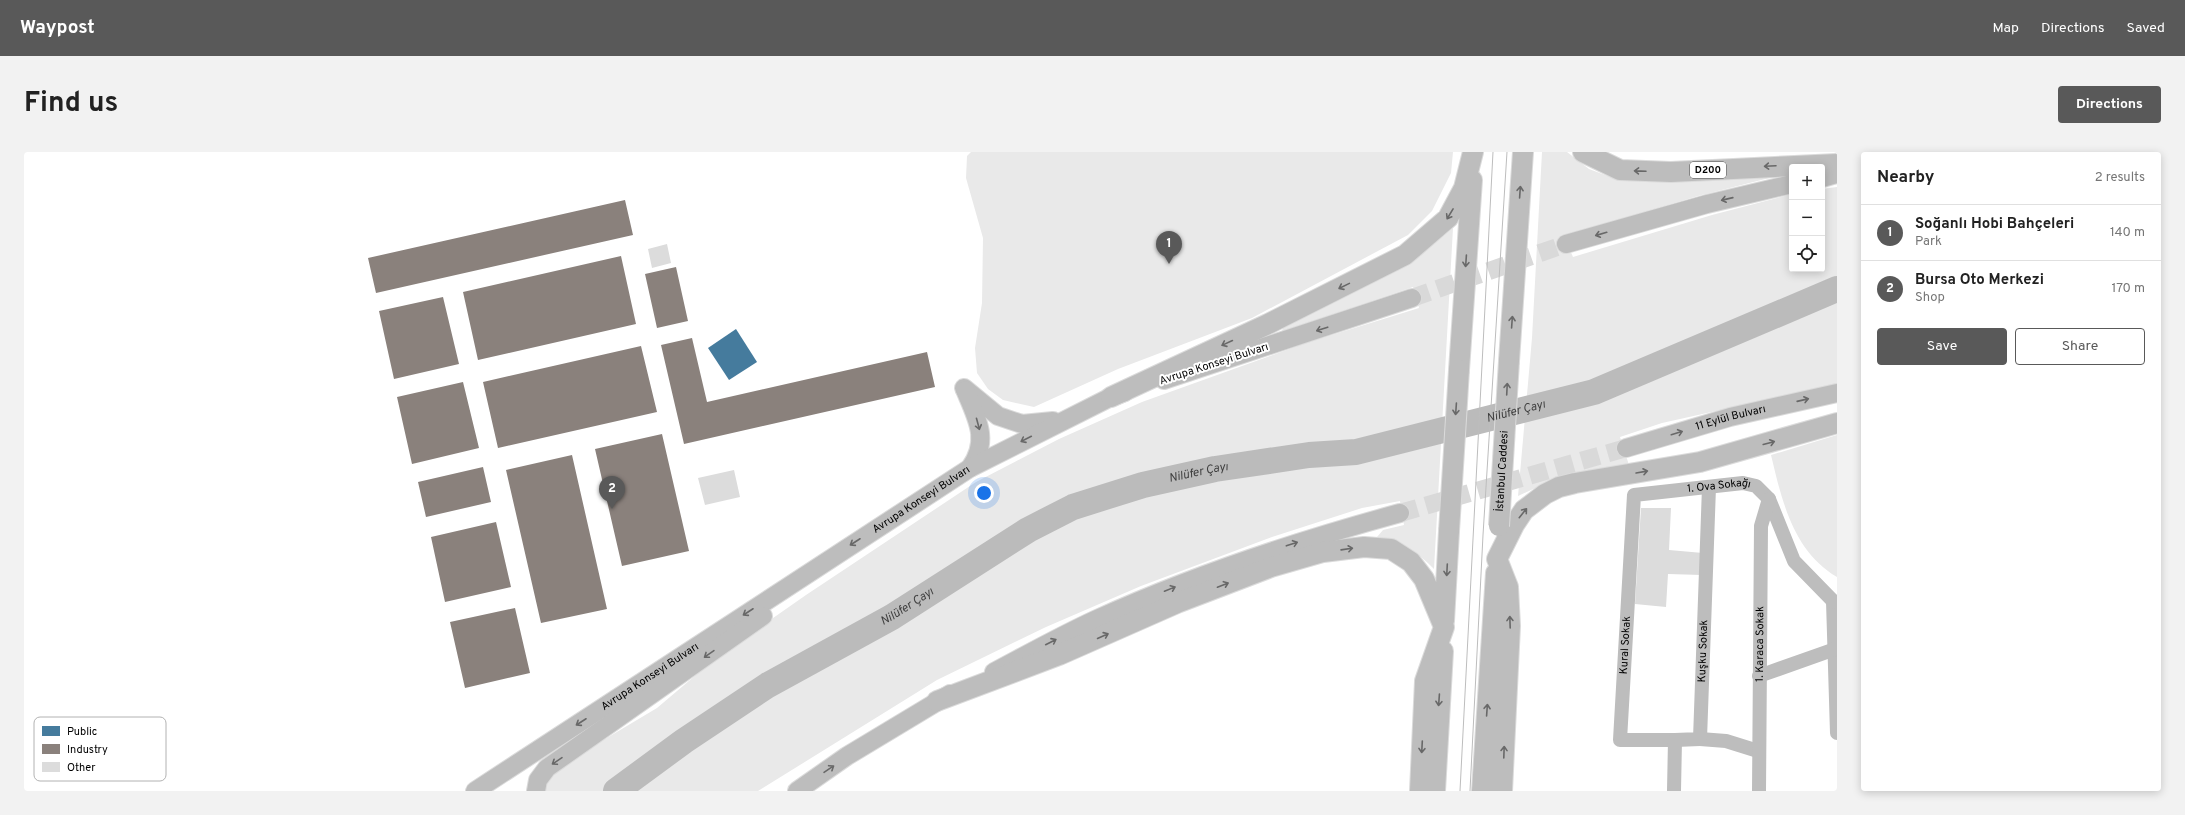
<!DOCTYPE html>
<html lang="en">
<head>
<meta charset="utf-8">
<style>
  :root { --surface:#fff; --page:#f2f2f2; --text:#222; --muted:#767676; --line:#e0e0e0; --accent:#595959 }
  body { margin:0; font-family:Overpass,sans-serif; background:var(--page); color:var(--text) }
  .controls { position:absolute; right:12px; top:12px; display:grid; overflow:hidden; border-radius:4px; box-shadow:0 2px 10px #0003 }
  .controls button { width:36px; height:36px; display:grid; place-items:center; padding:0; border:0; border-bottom:1px solid var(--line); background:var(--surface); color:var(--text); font:20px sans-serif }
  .you { position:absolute; left:960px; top:341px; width:14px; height:14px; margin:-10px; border:3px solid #fff; border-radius:50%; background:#1a73e8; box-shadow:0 0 0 6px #1a73e833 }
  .badge { display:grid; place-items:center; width:26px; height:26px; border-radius:50%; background:var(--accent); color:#fff; font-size:13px; font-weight:700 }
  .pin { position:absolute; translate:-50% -33px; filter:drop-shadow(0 1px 2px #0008) }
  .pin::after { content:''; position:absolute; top:21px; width:14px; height:12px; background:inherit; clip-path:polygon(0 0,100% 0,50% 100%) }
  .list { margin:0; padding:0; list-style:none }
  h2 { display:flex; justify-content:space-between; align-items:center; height:52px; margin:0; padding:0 16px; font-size:17px }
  h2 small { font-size:13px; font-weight:400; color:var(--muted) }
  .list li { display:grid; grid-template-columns:26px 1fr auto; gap:12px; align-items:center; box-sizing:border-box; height:56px; padding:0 16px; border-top:1px solid var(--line) }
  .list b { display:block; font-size:15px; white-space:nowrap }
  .list p { margin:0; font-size:13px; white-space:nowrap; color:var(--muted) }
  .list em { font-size:13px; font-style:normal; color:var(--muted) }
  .actions { display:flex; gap:8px; padding:12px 16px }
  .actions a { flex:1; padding:9px 0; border:1px solid var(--accent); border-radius:4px; text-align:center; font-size:14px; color:var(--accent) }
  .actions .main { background:var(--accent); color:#fff }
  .icon { flex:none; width:22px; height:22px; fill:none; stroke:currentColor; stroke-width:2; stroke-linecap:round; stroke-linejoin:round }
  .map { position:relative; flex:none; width:1813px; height:639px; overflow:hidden; border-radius:4px }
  header { display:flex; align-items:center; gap:24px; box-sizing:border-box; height:56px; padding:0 20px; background:var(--accent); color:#fff }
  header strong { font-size:19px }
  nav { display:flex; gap:22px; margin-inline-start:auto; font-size:14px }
  .intro { display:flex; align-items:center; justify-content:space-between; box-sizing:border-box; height:96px; padding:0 24px }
  h1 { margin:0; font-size:28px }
  .button { padding:10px 18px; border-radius:4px; background:var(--accent); color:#fff; font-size:14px; font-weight:700 }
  main { display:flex; gap:24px; padding:0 24px }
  aside { flex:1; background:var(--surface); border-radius:4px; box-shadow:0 2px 10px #0003 }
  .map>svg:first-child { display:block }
</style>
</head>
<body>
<header>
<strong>Waypost</strong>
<nav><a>Map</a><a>Directions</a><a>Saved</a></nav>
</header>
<div class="intro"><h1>Find us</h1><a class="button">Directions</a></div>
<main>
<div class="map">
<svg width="1813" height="639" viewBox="0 0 1813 639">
  <rect width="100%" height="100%" fill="#fff"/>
  <!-- green -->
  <path fill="#e9e9e9" d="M947,0H1429L1427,21L1408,59L1384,83L1228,166L1094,217L1010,255L979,248L964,237L953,221L951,196L958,151L959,86L942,26L943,4Z
    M1518,0H1543L1565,17L1597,29L1761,22L1674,44L1540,84L1549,105L1688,63L1768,42V117H1798V37L1813,35V232L1638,271L1596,285L1605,313L1529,328L1494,344L1508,186Z
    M1429,76L1410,417C1395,401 1375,388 1353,385L1359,378L1380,373L1376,349L1338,356L1248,385L1117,434L1022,475L913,528L734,639H519L520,629L551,605L633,556L692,506L782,443L952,330L1035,287L1118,250L1282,191L1395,156L1389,135L1258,179L1260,172C1320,145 1380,120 1429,76Z
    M1813,283V425C1769,399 1758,349 1747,303Z"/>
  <!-- public -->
  <path fill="#457b9d" d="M712,177L733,210L705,228L684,196Z"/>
  <!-- industry -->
  <path fill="#8a817c" d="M601,48L609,83L352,141L344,106Z
    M597,104L612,172L454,208L439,140Z
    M652,115L664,169L633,176L621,122Z
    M419,145L435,212L370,227L355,159Z
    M668,186L683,250L903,200L911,235L660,292L637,193Z
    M617,194L633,260L474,296L459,230Z
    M439,230L455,296L388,312L373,245Z
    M638,282L665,399L598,414L571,297Z
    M548,303L583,457L517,471L482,318Z
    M459,315L467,350L402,365L394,330Z
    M472,370L487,435L421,450L407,385Z
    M491,456L506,521L441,536L426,470Z"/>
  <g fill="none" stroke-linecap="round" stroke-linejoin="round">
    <!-- river -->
    <path stroke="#bbb" stroke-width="26" id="s1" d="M592,639L660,589L744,533L868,465L1004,378L1049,355L1119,333L1191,317L1285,303L1332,300L1570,240L1813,137"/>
  </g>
  <!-- building -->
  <path fill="#dcdcdc" d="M643,92L647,111L628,116L624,97Z
    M710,318L716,345L681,353L674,326Z
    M1617,356H1647L1645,398L1679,401L1678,423L1644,422L1642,455L1611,452Z"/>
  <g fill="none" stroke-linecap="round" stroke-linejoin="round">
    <!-- major-tunnel -->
    <path stroke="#d9d9d9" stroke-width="18" stroke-dasharray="18 9" stroke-linecap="butt" d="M1388,146L1542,92
      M1376,361L1602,296"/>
    <defs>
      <g id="major">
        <path d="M1798,26L1813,22"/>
        <path d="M1542,92L1683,52L1768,32"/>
        <path d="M1140,228L1388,146"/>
        <path d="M940,236L974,264L998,272L1029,269"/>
        <path d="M941,238C953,267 966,288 946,316"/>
        <path id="s5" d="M1602,296L1706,265L1813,241"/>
        <path d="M970,520C1004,502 1038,483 1073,467C1170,423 1273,389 1376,361"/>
        <path id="s6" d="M451,639L946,316L1087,245L1101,240"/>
        <path d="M512,639L514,628L523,616L739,464"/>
        <path d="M773,639L823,604L926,542"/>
      </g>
      <path id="highway" d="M1559,0L1596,18L1647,20L1813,12
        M1485,209L1499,0
        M1435,218L1448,28
        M1087,245L1244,172L1381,103L1424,66L1440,36L1449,0
        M1420,469L1425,379
        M913,549L1035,503L1153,451L1247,415L1299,400L1340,395L1367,397L1387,410L1400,427L1420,475L1401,529L1396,639
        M1411,639L1419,499
        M1458,639L1472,421
        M1478,639L1486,474L1484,435L1473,407L1490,373L1500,358L1521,342L1535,335L1551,331L1676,310L1813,271"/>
    </defs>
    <!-- major casing -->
    <use href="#major" stroke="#dbdbdb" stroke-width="20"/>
    <!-- highway casing -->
    <use href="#highway" stroke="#dbdbdb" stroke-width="22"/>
    <!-- minor -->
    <g stroke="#bdbdbd" stroke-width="14">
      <path d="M1809,449L1813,581"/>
      <path d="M1735,524L1811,497"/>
      <path d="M1676,587L1702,589L1734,599"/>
      <path id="s2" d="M1651,588H1596L1610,343L1719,331L1732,334L1745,347L1770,409L1809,449L1813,450"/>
      <path id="s3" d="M1650,639L1651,588L1676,587L1685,335"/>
      <path id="s4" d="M1735,639L1737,374L1745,347"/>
    </g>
    <!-- major -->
    <use href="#major" stroke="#bdbdbd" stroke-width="18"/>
    <!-- highway -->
    <use href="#highway" stroke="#bdbdbd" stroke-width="20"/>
    <!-- tram -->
    <path stroke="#bdbdbd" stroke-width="1" d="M1436,639L1469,0
      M1446,639L1459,383L1483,0"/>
    <defs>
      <g id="highway-bridge">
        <path id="s7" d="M1475,374L1485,209"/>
        <path d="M1425,379L1435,218"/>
      </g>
    </defs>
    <!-- highway-bridge casing -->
    <use href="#highway-bridge" stroke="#dbdbdb" stroke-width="22" stroke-linecap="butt"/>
    <!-- highway-bridge -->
    <use href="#highway-bridge" stroke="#bdbdbd" stroke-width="20"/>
  </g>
  <!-- one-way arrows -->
  <defs><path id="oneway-shaft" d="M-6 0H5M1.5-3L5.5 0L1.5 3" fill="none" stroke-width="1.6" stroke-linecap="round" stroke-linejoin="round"/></defs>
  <g stroke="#686868">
    <use href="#oneway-shaft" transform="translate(1746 14) rotate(177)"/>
    <use href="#oneway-shaft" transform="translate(1616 19) rotate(-178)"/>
    <use href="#oneway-shaft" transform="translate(1496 40) rotate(-86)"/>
    <use href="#oneway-shaft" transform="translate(1703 47) rotate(167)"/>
    <use href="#oneway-shaft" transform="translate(1426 62) rotate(121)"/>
    <use href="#oneway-shaft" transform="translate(1577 82) rotate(164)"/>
    <use href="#oneway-shaft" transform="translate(1442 109) rotate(94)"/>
    <use href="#oneway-shaft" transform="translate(1320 134) rotate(154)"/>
    <use href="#oneway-shaft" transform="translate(1488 170) rotate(-86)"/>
    <use href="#oneway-shaft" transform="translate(1298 177) rotate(162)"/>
    <use href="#oneway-shaft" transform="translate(1203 191) rotate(155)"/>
    <use href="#oneway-shaft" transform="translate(1483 237) rotate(-87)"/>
    <use href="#oneway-shaft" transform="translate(1779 248) rotate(-13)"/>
    <use href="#oneway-shaft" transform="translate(1432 257) rotate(94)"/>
    <use href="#oneway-shaft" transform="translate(954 272) rotate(75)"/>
    <use href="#oneway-shaft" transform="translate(1653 281) rotate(-17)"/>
    <use href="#oneway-shaft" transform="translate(1002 287) rotate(153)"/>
    <use href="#oneway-shaft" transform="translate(1745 291) rotate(-15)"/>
    <use href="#oneway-shaft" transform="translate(1618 320) rotate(-10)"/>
    <use href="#oneway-shaft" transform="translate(1499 361) rotate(-51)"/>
    <use href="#oneway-shaft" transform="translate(831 390) rotate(147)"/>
    <use href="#oneway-shaft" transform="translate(1268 392) rotate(-18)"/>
    <use href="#oneway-shaft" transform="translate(1323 397) rotate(-8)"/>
    <use href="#oneway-shaft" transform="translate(1423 418) rotate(93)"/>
    <use href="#oneway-shaft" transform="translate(1199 433) rotate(-21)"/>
    <use href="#oneway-shaft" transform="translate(1146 437) rotate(-22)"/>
    <use href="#oneway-shaft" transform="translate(724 460) rotate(147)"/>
    <use href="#oneway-shaft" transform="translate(1486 470) rotate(-92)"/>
    <use href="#oneway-shaft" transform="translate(1079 484) rotate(-24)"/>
    <use href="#oneway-shaft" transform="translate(1027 490) rotate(-27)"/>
    <use href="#oneway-shaft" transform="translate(685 502) rotate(145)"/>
    <use href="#oneway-shaft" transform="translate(1415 548) rotate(94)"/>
    <use href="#oneway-shaft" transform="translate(1463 558) rotate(-86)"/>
    <use href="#oneway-shaft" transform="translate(557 570) rotate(147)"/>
    <use href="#oneway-shaft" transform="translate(1398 595) rotate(93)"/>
    <use href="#oneway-shaft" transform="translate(1480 600) rotate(-88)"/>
    <use href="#oneway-shaft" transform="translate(533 609) rotate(146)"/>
    <use href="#oneway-shaft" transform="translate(805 617) rotate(-34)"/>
  </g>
  <g text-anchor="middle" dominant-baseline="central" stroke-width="4" stroke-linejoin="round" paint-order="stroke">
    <!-- shield labels -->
    <rect fill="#fff" stroke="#4c4c4c" stroke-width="1" x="1666" y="10" width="36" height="16" rx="3"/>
    <g font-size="10" font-weight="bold" fill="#000">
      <text x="1684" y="18">D200</text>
    </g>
    <!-- street labels -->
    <g font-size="11" fill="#000" stroke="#fff">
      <text transform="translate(1190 212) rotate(-18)">Avrupa Konseyi Bulvarı</text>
      <text stroke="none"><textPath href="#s5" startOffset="109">11 Eylül Bulvarı</textPath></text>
      <text stroke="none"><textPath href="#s7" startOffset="55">İstanbul Caddesi</textPath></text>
      <text stroke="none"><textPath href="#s2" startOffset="386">1. Ova Sokağı</textPath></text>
      <text stroke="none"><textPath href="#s6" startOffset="533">Avrupa Konseyi Bulvarı</textPath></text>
      <text stroke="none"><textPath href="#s4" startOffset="147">1. Karaca Sokak</textPath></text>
      <text stroke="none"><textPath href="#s2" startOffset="150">Kural Sokak</textPath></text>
      <text stroke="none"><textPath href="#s3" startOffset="164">Kuşku Sokak</textPath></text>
      <text stroke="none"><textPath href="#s6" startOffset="209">Avrupa Konseyi Bulvarı</textPath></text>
    </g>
    <!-- water labels -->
    <g font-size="12" font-style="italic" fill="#3f3f3f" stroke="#fff">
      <text stroke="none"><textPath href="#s1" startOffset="993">Nilüfer Çayı</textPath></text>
      <text stroke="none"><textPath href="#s1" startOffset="669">Nilüfer Çayı</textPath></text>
      <text stroke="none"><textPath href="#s1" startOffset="345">Nilüfer Çayı</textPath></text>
    </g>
  </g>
  <!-- legend -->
  <rect x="10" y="565" width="132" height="64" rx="6" fill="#fff" stroke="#b2b2b2" stroke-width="1"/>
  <rect x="18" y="574" width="18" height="10" fill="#457b9d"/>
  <rect x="18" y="592" width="18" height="10" fill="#8a817c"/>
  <rect x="18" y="610" width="18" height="10" fill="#dcdcdc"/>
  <g font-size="11" fill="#000">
    <text x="43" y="583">Public</text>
    <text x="43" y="601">Industry</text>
    <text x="43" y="619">Other</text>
  </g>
</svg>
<div class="controls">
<button>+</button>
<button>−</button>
<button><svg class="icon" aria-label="locate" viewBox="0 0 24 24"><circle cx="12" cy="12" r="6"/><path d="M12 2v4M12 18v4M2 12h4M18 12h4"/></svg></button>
</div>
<div class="you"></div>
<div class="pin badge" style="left:1145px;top:112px">1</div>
<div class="pin badge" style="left:588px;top:357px">2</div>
</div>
<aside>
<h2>Nearby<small>2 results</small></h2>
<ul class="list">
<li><span class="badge">1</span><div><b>Soğanlı Hobi Bahçeleri</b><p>Park</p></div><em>140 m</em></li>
<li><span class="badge">2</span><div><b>Bursa Oto Merkezi</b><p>Shop</p></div><em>170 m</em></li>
</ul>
<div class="actions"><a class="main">Save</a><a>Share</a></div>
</aside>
</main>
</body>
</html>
